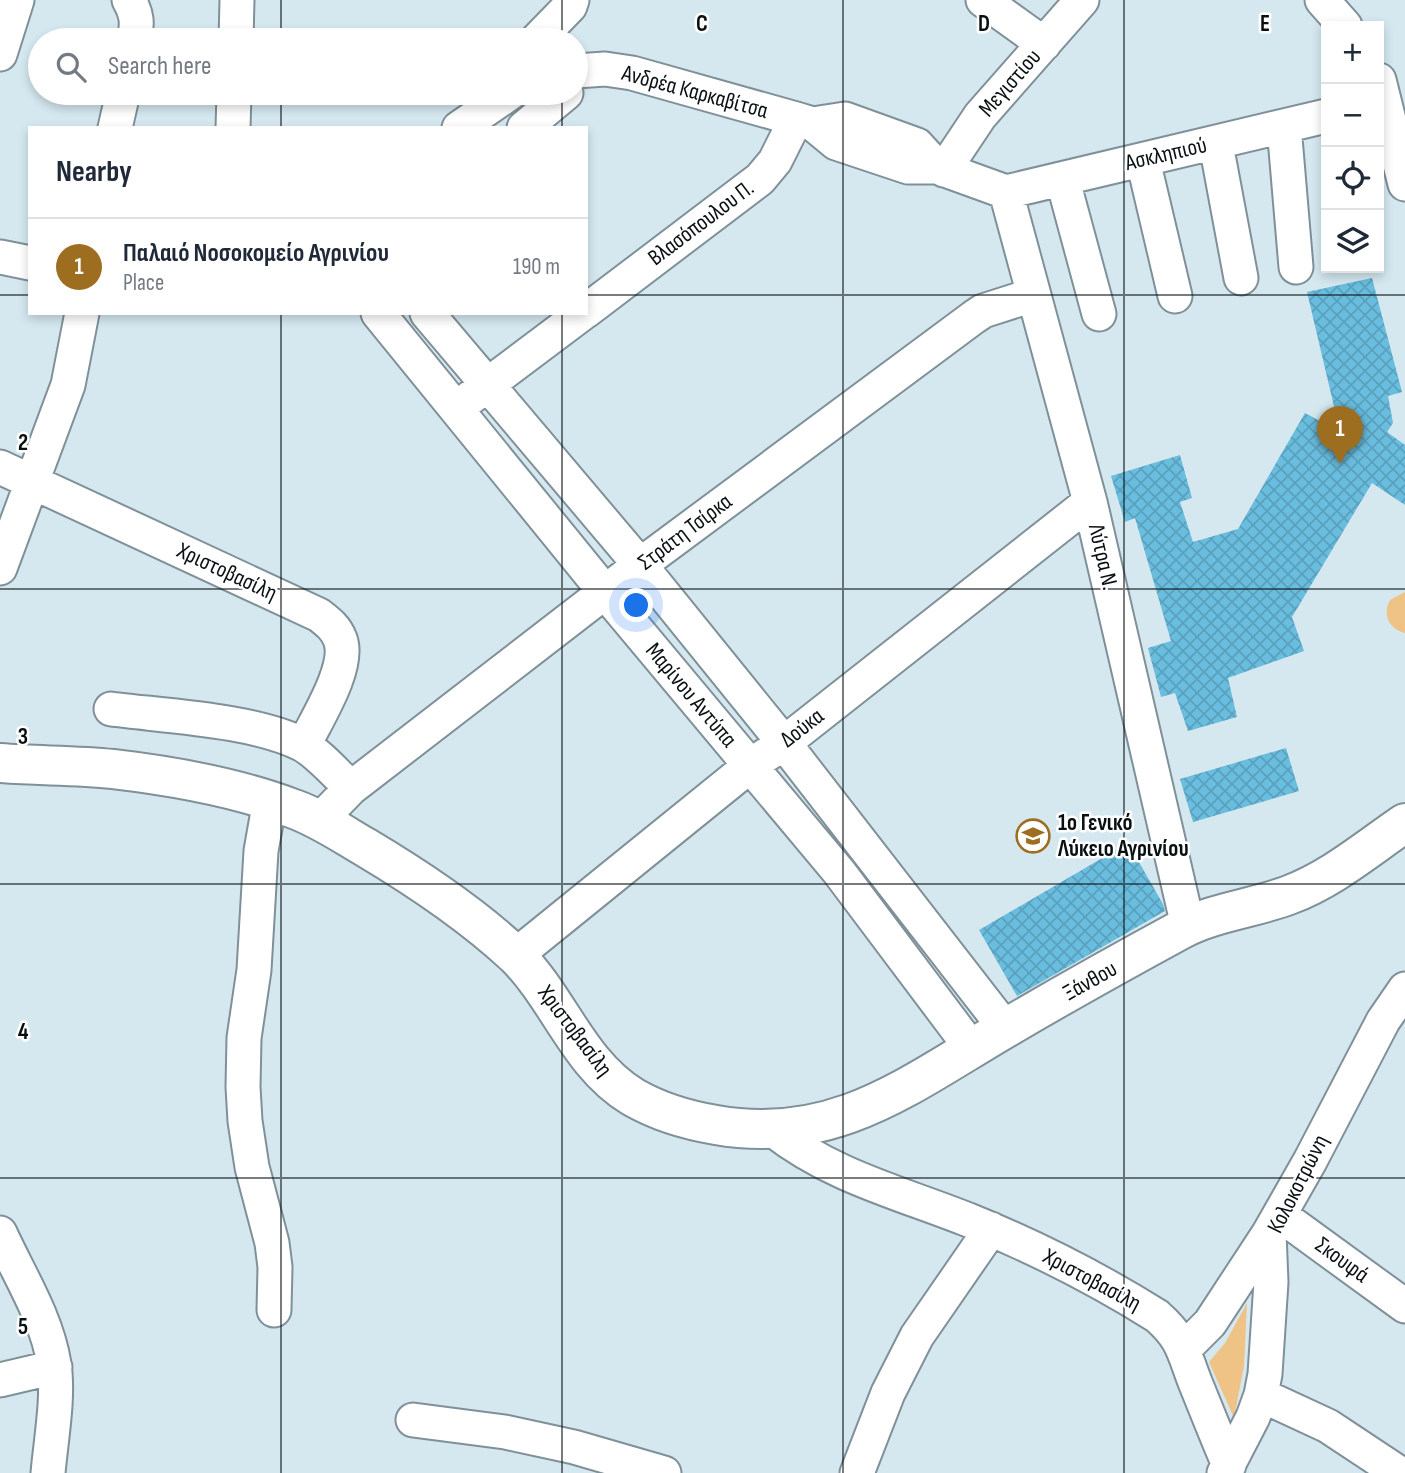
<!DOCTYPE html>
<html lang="en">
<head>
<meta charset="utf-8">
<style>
  :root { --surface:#fff; --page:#f2f2f3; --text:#1f2937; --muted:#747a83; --line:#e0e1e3; --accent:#9d6d20 }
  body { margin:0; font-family:"Sofia Sans Condensed",sans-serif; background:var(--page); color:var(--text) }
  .controls { position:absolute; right:21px; top:21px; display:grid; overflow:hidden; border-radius:0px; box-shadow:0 4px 10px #0003 }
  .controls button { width:63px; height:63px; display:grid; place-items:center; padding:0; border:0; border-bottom:2px solid var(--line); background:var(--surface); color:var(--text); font:35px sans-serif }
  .you { position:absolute; left:637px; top:606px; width:24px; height:24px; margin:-18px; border:5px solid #fff; border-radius:50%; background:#1a73e8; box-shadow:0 0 0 10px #1a73e833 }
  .badge { display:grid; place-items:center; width:46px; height:46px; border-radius:50%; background:var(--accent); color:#fff; font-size:23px; font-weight:700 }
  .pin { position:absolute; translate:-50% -58px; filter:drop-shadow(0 2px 4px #0008) }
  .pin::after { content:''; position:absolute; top:37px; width:24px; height:21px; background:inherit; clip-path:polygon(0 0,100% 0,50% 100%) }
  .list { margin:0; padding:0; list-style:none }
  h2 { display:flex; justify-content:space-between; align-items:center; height:91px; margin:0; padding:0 28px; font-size:30px }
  h2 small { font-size:23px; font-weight:400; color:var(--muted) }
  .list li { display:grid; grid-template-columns:46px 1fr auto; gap:21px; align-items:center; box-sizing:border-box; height:98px; padding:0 28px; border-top:2px solid var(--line) }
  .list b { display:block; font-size:26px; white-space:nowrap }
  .list p { margin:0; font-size:23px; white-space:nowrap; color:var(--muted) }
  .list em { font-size:23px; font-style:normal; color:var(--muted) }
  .icon { flex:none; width:38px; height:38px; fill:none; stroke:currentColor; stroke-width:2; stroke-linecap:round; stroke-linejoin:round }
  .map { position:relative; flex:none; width:1405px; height:1473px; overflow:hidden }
  .search { position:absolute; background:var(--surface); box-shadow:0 4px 10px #0003; left:28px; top:28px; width:560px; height:77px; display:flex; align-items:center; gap:18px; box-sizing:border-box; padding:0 24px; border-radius:38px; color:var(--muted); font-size:26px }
  .panel { position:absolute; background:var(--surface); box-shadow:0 4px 10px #0003; left:28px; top:126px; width:560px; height:189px; border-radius:0px }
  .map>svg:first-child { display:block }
</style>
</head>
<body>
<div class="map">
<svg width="1405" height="1473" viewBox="0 0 1405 1473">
  <defs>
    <pattern id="building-cross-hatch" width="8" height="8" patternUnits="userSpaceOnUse" patternTransform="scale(1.75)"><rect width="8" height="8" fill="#69bdde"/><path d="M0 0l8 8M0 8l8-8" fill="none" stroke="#5aa1bd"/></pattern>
  </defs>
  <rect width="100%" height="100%" fill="#d5e8f0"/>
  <!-- green -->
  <path fill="#efc286" d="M1405,592V633C1389,629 1382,615 1390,600Z
    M1247,1303L1244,1366L1234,1418L1209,1362L1225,1343Z"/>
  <!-- building -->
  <path fill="url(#building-cross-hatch)" d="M1372,278L1402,392L1388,396L1393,423L1387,432L1405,445V505L1372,483L1292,617L1304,651L1228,678L1237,717L1188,731L1175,693L1161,697L1148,648L1171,641L1135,518L1125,522L1111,476L1180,455L1192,498L1180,502L1193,542L1238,529L1305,413L1340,432L1307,292Z
    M1286,748L1299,791L1193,822L1180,779Z
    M1128,843L1163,904L1165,911L1017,996L979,930Z"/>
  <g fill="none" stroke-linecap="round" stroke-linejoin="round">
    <defs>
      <path id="minor" d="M129,0C137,14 138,24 134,40
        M983,0L1044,44
        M1322,0L1345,26
        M236,40L237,0
        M537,40L570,6L572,0
        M0,54L17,0
        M576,71L605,69L632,73L796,119L813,124L836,143L908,167H937L1006,192L1326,116
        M1379,80L1405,184
        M813,124L845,119L917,145L937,167
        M115,128L123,93
        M233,128L234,93
        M459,128L510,93
        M524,128L566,93
        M1285,138L1296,267
        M1218,155L1241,278
        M944,170L980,116L1082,0
        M1146,173L1175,296
        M1006,192L1090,502L1188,926
        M1066,192L1099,314
        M0,257L30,263
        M586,311L760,179L775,161L796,119
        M378,313L605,592L839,872L972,1049
        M427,313L640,565L784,743L1005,1028
        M470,398L583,313
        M0,467L319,615C328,622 336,628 340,639C351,666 316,720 304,745
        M0,568L68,385L82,313
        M111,709C165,716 256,720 303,745C319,754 337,775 351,788
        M270,800L261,851L254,970L244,1038L243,1087L245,1121L252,1167L272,1243L275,1267L274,1310
        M320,820L351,788L640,565L974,317L983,311L1033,295
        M515,956L751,765L784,743L1090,502
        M773,1130C833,1177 901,1193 971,1221C1035,1247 1098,1279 1157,1316C1183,1339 1183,1351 1195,1382C1206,1409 1217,1437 1229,1465
        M1280,1215L1405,1306
        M0,1233C19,1275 47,1318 54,1364C59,1397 51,1439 48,1473
        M1184,1349L1210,1323L1269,1233
        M0,1380L55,1367
        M1261,1395L1328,1426L1399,1473
        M413,1420L505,1432L574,1447L664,1473
        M857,1473L888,1393L917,1336L991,1229
        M1224,1473L1253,1417L1261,1395L1265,1374L1271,1282L1269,1233L1310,1161L1383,1021L1405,989"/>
      <path id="major" d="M0,763C38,766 75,765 113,769C173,776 237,787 294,809C319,818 341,833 365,847C417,878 470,913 515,955C559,998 578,1064 633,1097C659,1112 686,1120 716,1125C835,1146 910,1084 1006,1028C1064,994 1123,961 1182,929C1214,912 1255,908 1289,895C1332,879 1368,848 1405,823"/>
    </defs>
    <!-- minor casing -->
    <use href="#minor" stroke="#7f9098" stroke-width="37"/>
    <!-- major casing -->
    <use href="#major" stroke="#7f9098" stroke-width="42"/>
    <!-- minor -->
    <use href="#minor" stroke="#fff" stroke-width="33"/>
    <!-- major -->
    <use href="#major" stroke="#fff" stroke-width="38"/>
  </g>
  <!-- grid -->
  <path fill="none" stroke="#091012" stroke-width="2" stroke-opacity="0.55" d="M281,0V40M562,0V40M843,0V1473M1124,0V1473M281,93V128M562,93V128M0,295H30M586,295H1405M281,313V1473M562,313V1473M0,589H1405M0,884H1405M0,1178H1405"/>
  <!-- icons -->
  <defs>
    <symbol id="school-ring" viewBox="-11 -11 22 22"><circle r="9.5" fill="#fff" stroke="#9d6d20" stroke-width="1.5"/><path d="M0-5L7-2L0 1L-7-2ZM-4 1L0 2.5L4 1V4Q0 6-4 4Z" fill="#9d6d20"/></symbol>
  </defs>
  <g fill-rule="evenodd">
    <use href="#school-ring" x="1014" y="817" width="38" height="38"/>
  </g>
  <g text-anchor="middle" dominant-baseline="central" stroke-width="5" stroke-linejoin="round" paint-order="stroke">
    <!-- street labels -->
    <g font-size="23" fill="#091012" stroke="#fff">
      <text transform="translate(1010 83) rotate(-49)">Μεγιστίου</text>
      <text transform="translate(695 92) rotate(15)">Ανδρέα Καρκαβίτσα</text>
      <text transform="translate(1166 154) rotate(-13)">Ασκληπιού</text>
      <text transform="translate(701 223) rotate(-37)">Βλασόπουλου Π.</text>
      <text transform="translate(685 532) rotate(-37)">Στράτη Τσίρκα</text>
      <text transform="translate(1103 557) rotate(77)">Λύτρα Ν.</text>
      <text transform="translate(227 572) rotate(25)">Χριστοβασίλη</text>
      <text transform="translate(691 695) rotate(50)">Μαρίνου Αντύπα</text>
      <text transform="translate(802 728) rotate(-38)">Δούκα</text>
      <text transform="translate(1090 981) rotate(-29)">Ξάνθου</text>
      <text transform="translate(575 1031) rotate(53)">Χριστοβασίλη</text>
      <text transform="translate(1298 1184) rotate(-63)">Κολοκοτρώνη</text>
      <text transform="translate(1342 1260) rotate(36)">Σκουφά</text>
      <text transform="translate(1092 1280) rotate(28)">Χριστοβασίλη</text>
    </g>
    <!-- poi labels -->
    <g font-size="23" font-weight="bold" fill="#091012" stroke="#fff" text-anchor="start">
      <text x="1058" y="823">1ο Γενικό<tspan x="1058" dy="26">Λύκειο Αγρινίου</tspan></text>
    </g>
  </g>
  <g font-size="23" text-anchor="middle" font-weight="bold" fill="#091012" stroke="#fff" stroke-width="5" stroke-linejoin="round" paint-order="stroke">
    <text x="702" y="31">C</text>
    <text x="984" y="31">D</text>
    <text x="1265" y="31">E</text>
    <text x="23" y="450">2</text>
    <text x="23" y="744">3</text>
    <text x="23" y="1039">4</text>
    <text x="23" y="1334">5</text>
  </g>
</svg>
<div class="controls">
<button>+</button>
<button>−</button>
<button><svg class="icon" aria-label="locate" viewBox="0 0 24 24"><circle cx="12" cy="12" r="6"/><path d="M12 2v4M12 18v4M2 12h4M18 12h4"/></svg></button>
<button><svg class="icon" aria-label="layers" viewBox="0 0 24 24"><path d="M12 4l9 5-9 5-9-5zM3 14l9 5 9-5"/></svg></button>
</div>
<div class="you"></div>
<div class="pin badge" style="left:1340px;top:464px">1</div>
<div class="search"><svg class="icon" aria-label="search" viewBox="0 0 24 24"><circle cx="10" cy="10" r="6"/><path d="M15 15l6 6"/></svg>Search here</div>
<section class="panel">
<h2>Nearby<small></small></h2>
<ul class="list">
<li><span class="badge">1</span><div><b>Παλαιό Νοσοκομείο Αγρινίου</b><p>Place</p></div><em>190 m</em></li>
</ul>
</section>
</div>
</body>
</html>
